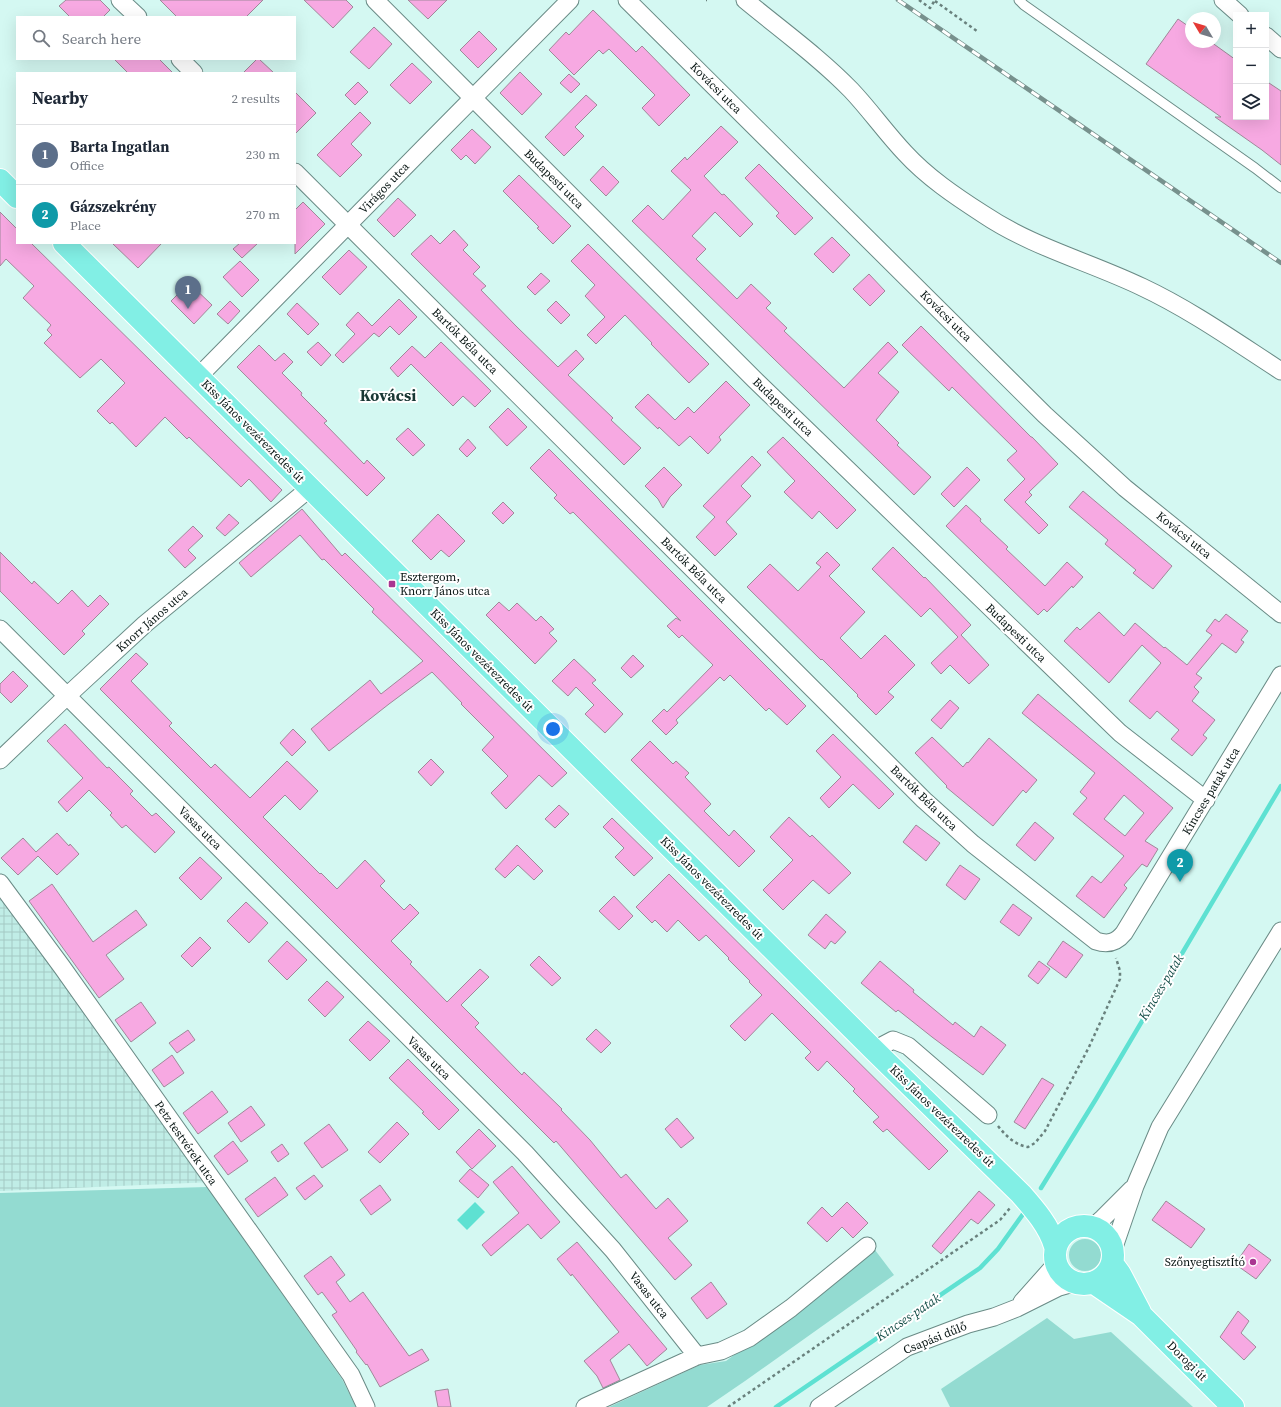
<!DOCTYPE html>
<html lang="en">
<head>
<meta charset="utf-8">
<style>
  :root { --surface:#fff; --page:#f2f2f3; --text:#1f2937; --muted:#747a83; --line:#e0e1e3; --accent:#0b8043 }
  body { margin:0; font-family:"Source Serif 4",serif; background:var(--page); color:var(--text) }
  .controls { position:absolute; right:12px; top:12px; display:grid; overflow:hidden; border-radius:0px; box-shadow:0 4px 16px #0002 }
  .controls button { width:36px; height:36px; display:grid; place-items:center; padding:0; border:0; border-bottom:1px solid var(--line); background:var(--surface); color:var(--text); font:20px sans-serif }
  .compass { position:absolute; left:1185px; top:12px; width:36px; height:36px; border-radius:50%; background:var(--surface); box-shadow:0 4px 16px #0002; rotate:308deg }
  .you { position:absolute; left:553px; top:729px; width:14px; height:14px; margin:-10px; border:3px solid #fff; border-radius:50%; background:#1a73e8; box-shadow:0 0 0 6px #1a73e833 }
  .badge { display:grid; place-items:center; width:26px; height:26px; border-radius:50%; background:var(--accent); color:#fff; font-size:13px; font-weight:700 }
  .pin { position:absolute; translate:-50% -33px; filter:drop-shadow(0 1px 2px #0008) }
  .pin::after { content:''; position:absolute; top:21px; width:14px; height:12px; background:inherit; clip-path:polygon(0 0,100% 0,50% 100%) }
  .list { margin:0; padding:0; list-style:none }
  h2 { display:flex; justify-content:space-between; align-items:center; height:52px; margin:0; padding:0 16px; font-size:17px }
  h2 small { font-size:13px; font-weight:400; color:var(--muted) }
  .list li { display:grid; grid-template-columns:26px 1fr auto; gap:12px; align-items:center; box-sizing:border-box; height:60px; padding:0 16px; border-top:1px solid var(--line) }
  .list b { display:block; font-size:15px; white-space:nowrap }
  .list p { margin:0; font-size:13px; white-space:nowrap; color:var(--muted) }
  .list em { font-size:13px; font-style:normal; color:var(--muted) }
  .icon { flex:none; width:22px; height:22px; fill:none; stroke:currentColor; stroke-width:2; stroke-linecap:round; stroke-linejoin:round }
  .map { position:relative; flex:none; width:1281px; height:1407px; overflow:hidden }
  .search { position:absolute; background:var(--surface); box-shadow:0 4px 16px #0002; left:16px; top:16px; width:280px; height:44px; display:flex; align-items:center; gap:10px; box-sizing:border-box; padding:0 14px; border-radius:0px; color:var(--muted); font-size:15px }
  .panel { position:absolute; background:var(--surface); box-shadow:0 4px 16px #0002; left:16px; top:72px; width:280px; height:172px; border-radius:0px }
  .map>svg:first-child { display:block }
</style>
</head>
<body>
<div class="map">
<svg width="1281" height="1407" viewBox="0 0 1281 1407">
  <defs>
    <pattern id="industrial-grid" width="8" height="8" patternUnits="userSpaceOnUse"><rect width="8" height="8" fill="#c0ede6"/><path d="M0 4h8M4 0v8" fill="none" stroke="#a4cac4"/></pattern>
  </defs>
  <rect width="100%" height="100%" fill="#d4f8f2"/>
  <!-- industrial -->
  <path fill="url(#industrial-grid)" d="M0,889L214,1182L0,1191Z"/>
  <!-- grass -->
  <path fill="#93dbd1" d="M207,1187L342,1379L356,1407H0V1193Z
    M1069 1255a16 16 0 1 1 32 0a16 16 0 1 1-32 0Z
    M875,1250L894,1275L745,1381L707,1407H609L700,1365L726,1361Z
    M1047,1318L1074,1339L1111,1332L1193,1407H950L941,1389Z"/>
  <!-- water -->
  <path fill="#5ee1d2" d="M475,1202L485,1212L467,1230L457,1220Z"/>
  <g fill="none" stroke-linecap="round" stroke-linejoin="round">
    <!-- stream -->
    <path stroke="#5ee1d2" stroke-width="4.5" d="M1041,1188L1096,1099L1281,786
      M776,1407L980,1268L998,1249L1026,1210"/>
  </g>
  <!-- building -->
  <path fill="#f7a9e2" stroke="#a08899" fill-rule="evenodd" d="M66,0H100L110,10L103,17H70L59,6Z
    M160,0H263L246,17H177Z
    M304,0H346L353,7L333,28Z
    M408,0H447L428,19Z
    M593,10L636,52L642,46L690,95L659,126L642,108L655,95L609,49L603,54L599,50L574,75L549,50L566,32L569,35Z
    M1178,19L1191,28V42H1211L1236,60V117H1266V81L1281,91V165L1262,150L1215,117H1221L1146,64Z
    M374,27L392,44L369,69L350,52Z
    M479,31L497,49L478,68L460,50Z
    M114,59H159L173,73H128Z
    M257,59H259L274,73H243Z
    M412,63L432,82L410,104L390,85Z
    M520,72L542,94L522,115L500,93Z
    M569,74L580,84L571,93L560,83Z
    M358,82L368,92L355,105L345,95Z
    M295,92L316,113L295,134Z
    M586,95L597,105L575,127L584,136L564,156L545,137Z
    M360,112L371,123L351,144L362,155L340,177L317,155Z
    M721,126L738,142L704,176L722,195L724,194L753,224L740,237L715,212L692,236L706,249L696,259L737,299L751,284L771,303L766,308L787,328L784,331L844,388L888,342L898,352L878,373L899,392L876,420L899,443L897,445L931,477L914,495L632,221L648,205L663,220L691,190L671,171L685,157L687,160Z
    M472,129L491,147L475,164L466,155L461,160L451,150Z
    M759,164L813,218L795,235L776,216L779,213L745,178Z
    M603,166L619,182L606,196L590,180Z
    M519,175L571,226L553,244L537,228L539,227L503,191Z
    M398,198L416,215L394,237L377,220Z
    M303,202L325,224L295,254V210Z
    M0,212L17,229V243H31L282,490L271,502L249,479L241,487L189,437L187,439L165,417L136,447L112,422L110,424L97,411L125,383L101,359L80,378L44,343L52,335L47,330L51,325L23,298L34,286L6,259L0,266Z
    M454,230L468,245L463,250L480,267L473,274L486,286L481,290L516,326L558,367L576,350L584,359L568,375L613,418L611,420L641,448L624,465L411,254L431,235L440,244Z
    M832,237L850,255L833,273L814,254Z
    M112,243H162L138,268Z
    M240,243H258L242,258L233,249Z
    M588,244L709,364L689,383L651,344L652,343L625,315L596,344L587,335L605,317L585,296L595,285L571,261Z
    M349,250L367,267L340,295L322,277Z
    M240,261L259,280L242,297L223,277Z
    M541,273L550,281L535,295L527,287Z
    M869,274L885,291L870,306L853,289Z
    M189,283L212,305L194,324L171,301Z
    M399,299L417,317L399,335L390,326L379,337L374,333L343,363L335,355L355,334L346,325L358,312L372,326Z
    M230,301L240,311L228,324L217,314Z
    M556,301L570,315L561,324L547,310Z
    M297,303L319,324L308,335L287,314Z
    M921,326L1031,437H1032L1058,464L1029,492L1032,495L1025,502L1048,525L1039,534L1004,500L1025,479L1007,460L1017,451L952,387L949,391L902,345Z
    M318,342L331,355L321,366L307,352Z
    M441,342L491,391L475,407L463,396L453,406L411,364L398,377L390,368L412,346L425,358Z
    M259,345L275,361L284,353L293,362L282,373L302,393L301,395L327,421L324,423L364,464L367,460L385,478L367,496L237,367Z
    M726,381L750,405L719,437L721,440L708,454L690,436L679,446L659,427L658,429L635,407L648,394L675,420L688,407L694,413Z
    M508,408L527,427L507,446L489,427Z
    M408,428L425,445L413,456L396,439Z
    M783,437L856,510L837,529L819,511L812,519L784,492L795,481L767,452Z
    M468,439L476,448L467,457L459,449Z
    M549,449L806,706L787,725L769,708L766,711L730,675L724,681L720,677L676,720L678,723L666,735L652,721L664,709L667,712L713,665L682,635L679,638L667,626L676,618L681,621L573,512L570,514L554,498L557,495L530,468Z
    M752,456L761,465L741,486L751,496L726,522L737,534L715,556L696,537L715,517L703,506Z
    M664,467L682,485L670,497L663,508L658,499L645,486Z
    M967,467L980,480L954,507L941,494Z
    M1083,491L1172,566L1153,589L1133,573L1136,570L1105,544L1108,540L1069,507Z
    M503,502L514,513L503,524L492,513Z
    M966,505L981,519L980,521L1008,547L1006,549L1045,586L1067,562L1083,577L1073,588L1072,586L1047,612L1044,609L1038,615L946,526Z
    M302,509L342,556L345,553L567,773L552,787L539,775L506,809L491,793L508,776L482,750L494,737L461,704L462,703L432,672L389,704L329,751L311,729L370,680L381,694L423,661L372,612L374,609L324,559L322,560L300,535L251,577L239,563Z
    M229,514L239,523L225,536L216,528Z
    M438,514L465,541L449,557L441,550L431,560L412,541Z
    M193,526L203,536L188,550L196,558L185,568L168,550Z
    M893,547L924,578L925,577L971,625L961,635L989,665L969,684L950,665L941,674L931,663L958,637L930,608L921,617L872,569Z
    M0,552L32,584L34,581L58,604L72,590L88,607L100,595L109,604L82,631L85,634L64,655L0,591Z
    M827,552L840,565L829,576L865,612L840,638L861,659L885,635L915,665L888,692L894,697L876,715L857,696L858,695L822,659L821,660L747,587L770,564L798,591L821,567L816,563Z
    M499,602L509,611L517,603L536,621L541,616L554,629L549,633L557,641L535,664L486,615Z
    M1099,612L1124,636L1135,623L1164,648L1165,647L1187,665L1212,635L1206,631L1215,619L1219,622L1226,614L1248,631L1241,640L1244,642L1236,653L1222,643L1196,674L1202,678L1194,687L1199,692L1192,701L1215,720L1203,735L1207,738L1192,756L1171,739L1179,730L1157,711L1150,719L1129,701L1161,663L1142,645L1109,683L1064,641L1077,627L1080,630Z
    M136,653L148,664L131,681L172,723L169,726L211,768L215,764L250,798L287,761L318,791L300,810L285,795L263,817L320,874L321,873L337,889L365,860L385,881L380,886L404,910L410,904L419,913L391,941L412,962L410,964L447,1002L480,969L489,977L461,1005L479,1023L475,1027L522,1075L524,1072L562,1109L561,1110L590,1140L621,1178L626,1174L656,1209L668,1198L688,1221L668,1238L692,1265L675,1280L556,1141L554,1143L100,689Z
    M633,655L644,666L631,678L621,668Z
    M574,659L596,680L592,683L623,714L605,733L585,714L594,705L576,687L568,696L552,681Z
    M13,671L28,686L11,703L0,692V684Z
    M1038,694L1173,808L1145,841L1158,849L1147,867L1142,864L1124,885L1127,888L1104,918L1076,896L1092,876L1101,883L1124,856L1073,814L1087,798L1080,792L1095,773L1022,713ZM1124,795L1144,813L1125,836L1104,819Z
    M950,700L959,708L941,729L931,720Z
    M65,724L107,768L109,767L133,791L130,794L152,816L156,813L175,832L155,853L126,825L122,828L110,815L112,813L89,790L67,812L58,802L83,778L47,741Z
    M293,729L306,742L292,756L280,743Z
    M833,734L894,794L879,809L853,784L829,808L820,798L841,777L816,751Z
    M932,737L963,767L967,762L968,763L989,738L1037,780L1026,793L1023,790L993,826L946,787L947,786L915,753Z
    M650,741L673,764L676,761L689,773L685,777L711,804L704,811L729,836L734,830L755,851L739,867L631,760Z
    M431,759L444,772L431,786L418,772Z
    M559,805L569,814L555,828L545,819Z
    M789,817L810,837L812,835L851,873L829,894L813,880L783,910L763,890L793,860L770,837Z
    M612,818L653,858L634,876L615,857L624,848L603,827Z
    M1035,822L1054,838L1035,861L1016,845Z
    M916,825L940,843L926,861L903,842Z
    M57,833L69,846L70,844L79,854L57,875L38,856L18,875L1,858L23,838L36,852Z
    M517,845L543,871L534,880L518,865L505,878L495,869Z
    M200,857L222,878L201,900L179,878Z
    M960,865L980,879L965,900L946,885Z
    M669,874L948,1151L929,1170L887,1129L883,1132L873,1122L879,1117L853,1091L855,1089L827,1061L818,1071L805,1058L811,1052L772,1013L745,1041L730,1026L762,995L749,982L750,981L728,959L729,958L706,935L699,941L678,920L667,932L655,920L652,923L636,907Z
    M52,884L93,942L136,910L147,925L106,955L124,979L99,998L29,901Z
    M614,896L633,916L619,930L599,911Z
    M246,902L268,923L249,943L227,921Z
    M1013,904L1032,918L1019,936L1000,922Z
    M826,914L846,932L835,944L831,941L825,949L808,935Z
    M200,937L211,948L192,967L181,956Z
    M287,941L307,960L287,980L268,961Z
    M1063,941L1083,955L1066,978L1047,964Z
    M539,956L561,978L552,986L530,965Z
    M880,961L914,990L913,992L953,1025L955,1022L974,1037L981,1026L1006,1045L983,1075L932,1037L898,1010L896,1012L861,983Z
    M1039,961L1050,969L1038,984L1028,976Z
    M327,981L344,997L325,1017L308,1000Z
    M141,1002L156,1023L131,1042L115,1020Z
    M368,1021L390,1041L370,1061L349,1040Z
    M596,1029L611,1043L601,1053L586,1039Z
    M188,1030L195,1040L177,1053L169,1043Z
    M172,1055L184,1073L164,1087L152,1070Z
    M408,1059L459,1110L439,1130L422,1113L424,1112L389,1078Z
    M1042,1078L1054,1085L1025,1129L1014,1122Z
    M212,1091L228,1112L198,1134L183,1113Z
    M251,1106L265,1125L241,1142L228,1123Z
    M677,1118L694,1138L681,1148L665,1129Z
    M397,1122L409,1134L380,1163L368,1152Z
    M329,1124L348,1150L322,1168L304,1143Z
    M479,1129L496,1146L472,1169L456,1152Z
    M233,1141L248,1161L228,1175L214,1156Z
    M282,1144L289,1154L278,1162L271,1152Z
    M512,1166L560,1222L541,1239L528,1224L491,1256L482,1245L519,1213L493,1182Z
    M470,1169L489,1185L478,1198L459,1181Z
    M314,1175L323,1186L305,1200L296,1188Z
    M275,1177L288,1195L258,1217L245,1199Z
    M380,1185L391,1200L371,1215L360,1200Z
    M979,1191L995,1205L978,1224L971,1219L941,1254L932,1246Z
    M1166,1201L1205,1229L1191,1248L1152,1220Z
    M847,1202L868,1223L853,1238L842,1227L827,1242L807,1223L822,1207L832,1217Z
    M577,1242L667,1349L647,1366L629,1344L610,1360L620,1380L603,1388L597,1376L584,1361L619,1332L572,1274L571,1276L557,1259Z
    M1249,1244L1271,1260L1256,1279L1235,1264Z
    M331,1256L345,1275L336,1282L350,1302L363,1292L409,1356L422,1349L429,1360L380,1387L367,1364L366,1365L356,1352L357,1351L332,1315L337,1312L322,1292L318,1295L304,1276Z
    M711,1282L727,1304L707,1319L691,1298Z
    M1238,1311L1249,1321L1241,1333L1256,1347L1244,1360L1220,1337Z
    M448,1389L451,1407H438L435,1391Z"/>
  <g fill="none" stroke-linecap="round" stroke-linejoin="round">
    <defs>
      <path id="service" d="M1019,0L1024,5L1255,168L1281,188"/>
      <path id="minor" d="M120,0L138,17
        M375,0L755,380L1120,733L1206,800
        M627,0L1045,415L1125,488L1281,614
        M745,0C780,29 819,57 851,90C870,110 886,133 905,153C927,177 955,196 983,214C1032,247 1090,262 1142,287C1191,310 1236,342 1281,371
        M1223,0L1240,15
        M1266,36L1281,49
        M180,59L194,73
        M295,172L924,800L973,844L1096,941C1108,945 1116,943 1124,933L1281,675
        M198,377C323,251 445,125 570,0
        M0,629L525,1153L613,1250L697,1356
        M0,760L67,696L145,624L310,488
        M0,883L62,967L351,1375L366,1407
        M874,1050L893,1040L908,1046L988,1115
        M1093,1227L1103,1218L1132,1189
        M1113,1250L1135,1186L1160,1127L1281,931
        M1022,1302L1055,1265
        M585,1407L697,1356L721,1351L749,1338L791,1308L867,1246
        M819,1407L907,1347L968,1324L994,1317L1017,1308L1059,1287L1073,1283"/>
      <path id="primary" d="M0,180L17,197
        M64,243L874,1050L1021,1194C1035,1210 1049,1226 1055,1246
        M1055 1255a29 29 0 1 1 58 0a29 29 0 1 1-58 0Z
        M1112,1263L1120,1274L1140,1312
        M1094,1283L1141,1315L1233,1407"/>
    </defs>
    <!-- service casing -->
    <use href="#service" stroke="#6a8b86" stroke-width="11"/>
    <!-- minor casing -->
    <use href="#minor" stroke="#6a8b86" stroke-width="19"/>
    <!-- primary casing -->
    <use href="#primary" stroke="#fff" stroke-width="24"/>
    <!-- path -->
    <path stroke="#69817d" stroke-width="2.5" stroke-dasharray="3 3" stroke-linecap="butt" d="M706,0H707
      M919,0L930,8L935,0
      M935,1L977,31
      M998,1126C1006,1136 1015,1145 1028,1147L1035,1143L1045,1131L1089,1047L1120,979V971L1116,958
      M728,1407L1000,1220L1010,1208"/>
    <!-- service -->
    <use href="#service" stroke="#fff" stroke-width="9"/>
    <!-- minor -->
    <use href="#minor" stroke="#fff" stroke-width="17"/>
    <!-- primary -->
    <use href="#primary" stroke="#82efe5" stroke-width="22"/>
    <defs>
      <path id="rail" d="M898,0L1281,263"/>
    </defs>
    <!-- rail casing -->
    <use href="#rail" stroke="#77918d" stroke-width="4.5"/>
    <!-- rail -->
    <use href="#rail" stroke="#fff" stroke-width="3" stroke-dasharray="9" stroke-linecap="butt"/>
  </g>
  <!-- markers -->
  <g fill="#a93691" stroke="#fff" stroke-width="1.5">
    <rect x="388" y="580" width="8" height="8" rx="2"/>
    <circle cx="1253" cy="1262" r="4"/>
  </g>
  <g text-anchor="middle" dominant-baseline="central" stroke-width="4" stroke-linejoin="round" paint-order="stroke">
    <!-- street labels -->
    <g font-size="12" fill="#081513" stroke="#fff">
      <text transform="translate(716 88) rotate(45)">Kovácsi utca</text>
      <text transform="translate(554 179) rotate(45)">Budapesti utca</text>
      <text transform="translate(384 188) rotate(-46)">Virágos utca</text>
      <text transform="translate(946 316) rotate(45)">Kovácsi utca</text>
      <text transform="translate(465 341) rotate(45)">Bartók Béla utca</text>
      <text transform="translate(783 407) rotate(44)">Budapesti utca</text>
      <text transform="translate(253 431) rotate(45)">Kiss János vezérezredes út</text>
      <text transform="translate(1184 535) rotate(39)">Kovácsi utca</text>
      <text transform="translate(694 570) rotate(45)">Bartók Béla utca</text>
      <text transform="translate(152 620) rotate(-41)">Knorr János utca</text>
      <text transform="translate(1016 633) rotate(44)">Budapesti utca</text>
      <text transform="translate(482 660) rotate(45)">Kiss János vezérezredes út</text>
      <text transform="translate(1211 791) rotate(-59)">Kincses patak utca</text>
      <text transform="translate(924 798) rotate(44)">Bartók Béla utca</text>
      <text transform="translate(200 828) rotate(45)">Vasas utca</text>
      <text transform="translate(712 888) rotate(45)">Kiss János vezérezredes út</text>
      <text transform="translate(429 1058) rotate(45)">Vasas utca</text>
      <text transform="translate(942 1116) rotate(44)">Kiss János vezérezredes út</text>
      <text transform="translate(186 1143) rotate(55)">Petz testvérek utca</text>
      <text transform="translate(649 1295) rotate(52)">Vasas utca</text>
      <text transform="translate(935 1338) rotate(-22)">Csapási dűlő</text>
      <text transform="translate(1187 1361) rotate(45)">Dorogi út</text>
    </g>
    <!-- poi labels -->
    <g font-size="12" fill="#081513" stroke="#fff" text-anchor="start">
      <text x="400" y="577">Esztergom,<tspan x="400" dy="14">Knorr János utca</tspan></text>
      <text x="1245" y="1262" text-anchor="end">SzőnyegtisztÍtó</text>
    </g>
    <!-- water labels -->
    <g font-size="13" font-style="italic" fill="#124c46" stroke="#fff">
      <text transform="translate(1161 987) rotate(-59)">Kincses-patak</text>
      <text transform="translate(908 1317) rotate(-34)">Kincses-patak</text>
    </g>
    <!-- district labels -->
    <g font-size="16" font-weight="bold" fill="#193734" stroke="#fff">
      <text x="388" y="395">Kovácsi</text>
    </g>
  </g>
</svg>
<div class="controls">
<button>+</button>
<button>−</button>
<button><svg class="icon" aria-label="layers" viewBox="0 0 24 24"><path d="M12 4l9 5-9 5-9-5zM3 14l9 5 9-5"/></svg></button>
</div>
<svg class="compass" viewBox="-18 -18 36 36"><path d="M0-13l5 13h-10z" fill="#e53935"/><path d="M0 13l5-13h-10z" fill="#747a83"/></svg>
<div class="you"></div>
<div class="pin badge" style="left:188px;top:309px;background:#5c6f8a">1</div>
<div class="pin badge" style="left:1180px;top:882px;background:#0f9aa8">2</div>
<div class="search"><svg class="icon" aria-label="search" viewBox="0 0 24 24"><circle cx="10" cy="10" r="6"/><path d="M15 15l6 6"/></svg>Search here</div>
<section class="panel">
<h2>Nearby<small>2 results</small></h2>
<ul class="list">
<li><span class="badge" style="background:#5c6f8a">1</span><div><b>Barta Ingatlan</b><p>Office</p></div><em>230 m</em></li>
<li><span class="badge" style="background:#0f9aa8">2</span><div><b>Gázszekrény</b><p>Place</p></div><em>270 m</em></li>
</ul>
</section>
</div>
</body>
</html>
